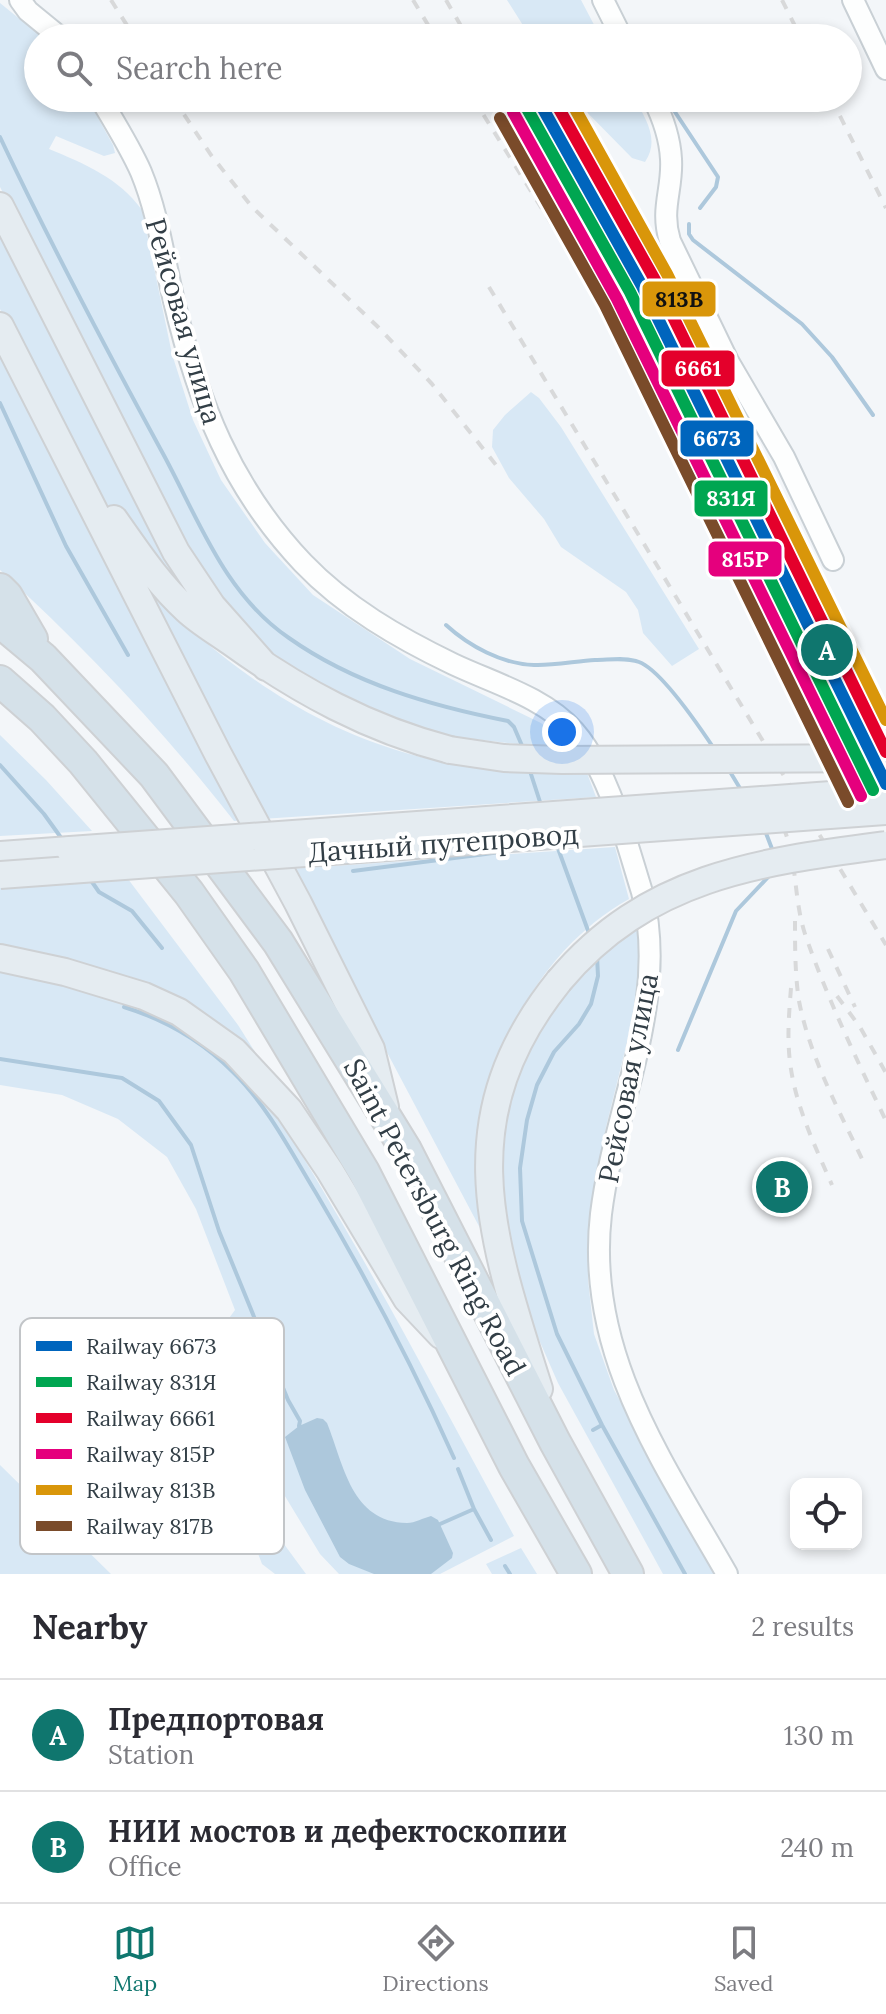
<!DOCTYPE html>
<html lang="en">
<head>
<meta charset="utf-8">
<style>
  :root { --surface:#fff; --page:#f2f2f3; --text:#2b2b33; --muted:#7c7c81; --line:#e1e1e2; --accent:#0f766e }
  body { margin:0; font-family:Lora,serif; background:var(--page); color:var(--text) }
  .controls { position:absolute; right:24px; bottom:24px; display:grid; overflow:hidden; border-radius:16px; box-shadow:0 4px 12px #0003 }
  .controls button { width:72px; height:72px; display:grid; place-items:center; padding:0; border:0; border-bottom:2px solid var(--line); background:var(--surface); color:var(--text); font:40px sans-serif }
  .you { position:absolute; left:562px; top:732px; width:28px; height:28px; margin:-20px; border:6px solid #fff; border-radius:50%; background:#1a73e8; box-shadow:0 0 0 12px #1a73e833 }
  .badge { display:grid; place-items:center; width:52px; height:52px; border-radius:50%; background:var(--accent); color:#fff; font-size:26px; font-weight:700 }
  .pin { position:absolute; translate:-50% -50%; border:4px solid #fff; box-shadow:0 2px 8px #0006 }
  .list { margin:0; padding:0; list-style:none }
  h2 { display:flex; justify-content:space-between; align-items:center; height:104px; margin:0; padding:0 32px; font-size:34px }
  h2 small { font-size:26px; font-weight:400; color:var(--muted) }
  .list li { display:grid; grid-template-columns:52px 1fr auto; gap:24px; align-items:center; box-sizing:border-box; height:112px; padding:0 32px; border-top:2px solid var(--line) }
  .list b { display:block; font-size:30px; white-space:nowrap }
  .list p { margin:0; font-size:26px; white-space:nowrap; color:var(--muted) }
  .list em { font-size:26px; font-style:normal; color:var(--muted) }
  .icon { flex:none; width:44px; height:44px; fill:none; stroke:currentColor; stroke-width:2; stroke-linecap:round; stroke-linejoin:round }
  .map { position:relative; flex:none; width:886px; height:1574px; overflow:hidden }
  .search { position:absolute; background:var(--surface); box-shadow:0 4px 12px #0003; left:24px; right:24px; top:24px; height:88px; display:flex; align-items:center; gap:20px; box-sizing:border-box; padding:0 28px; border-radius:44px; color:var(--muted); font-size:30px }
  .sheet { height:328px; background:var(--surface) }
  nav { display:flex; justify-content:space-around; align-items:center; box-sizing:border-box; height:112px; border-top:2px solid var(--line); background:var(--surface); font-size:22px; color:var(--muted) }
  nav a { display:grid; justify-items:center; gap:4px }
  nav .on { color:var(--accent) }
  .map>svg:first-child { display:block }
</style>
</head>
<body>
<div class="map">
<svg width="886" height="1574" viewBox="0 0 886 1574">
  <rect width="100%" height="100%" fill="#f3f6f9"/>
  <!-- green -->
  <path fill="#d8e8f5" d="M507,0H581L601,38H531Z
    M0,3L43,38H38V98H87L113,145L115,153L104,156L56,136L49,149C85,164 119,178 142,210L172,354L193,420L221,480L265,543L313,595L410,659L541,723L573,747L561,749L413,732L275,660L210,598L0,187Z
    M573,98H634C646,119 660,140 645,162L632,158Z
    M0,224L193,599L133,542L100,494L58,425L0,309Z
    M0,351L74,502L245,820L234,821C163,730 85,648 0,570Z
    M531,392L539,398L561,427L699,649L672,666L643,633L638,610L626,592L561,547L544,519L509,478L492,447L493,430L505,415Z
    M147,589C223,663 302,723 406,753C464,770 527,771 587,773L596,797L261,819Z
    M0,735L46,780L92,831L0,836Z
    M615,847L629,899C556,940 509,1015 488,1093C486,1103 481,1113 480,1123C478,1152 484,1197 486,1227L481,1230L290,869Z
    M128,879L238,1025L272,1079L230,1041L0,950V887Z
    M640,922L642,960L632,1022L606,1127L589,1223L588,1280L594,1334L614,1390L716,1574H663L558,1383L526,1310L496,1195L508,1081L551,998Z
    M0,969C69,983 145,999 204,1041C263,1082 306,1162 342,1223C402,1326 457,1432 514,1536L440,1574H339L320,1554L271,1473L247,1369L224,1325L235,1310L196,1209L167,1157L118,1119L62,1095L0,1085Z
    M246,1454L281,1540L306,1574H275L262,1564L250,1532L252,1503Z
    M0,1465L111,1574H0Z
    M521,1548L537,1574H492L486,1564Z"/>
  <!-- water -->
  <path fill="#adc8dc" d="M317,1418L323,1419L327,1423C344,1465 351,1522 407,1523C415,1523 423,1518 431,1516L438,1520L453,1553L452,1558L431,1574H374L349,1564L340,1557L305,1490L285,1437L299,1426Z"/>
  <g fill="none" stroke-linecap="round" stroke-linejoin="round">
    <!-- stream -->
    <path stroke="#adc8dc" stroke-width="4" d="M675,112L718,177L716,187L700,208
      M0,137C50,243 105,347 161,450C198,517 223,593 289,638C354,684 432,706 508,721L514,727L523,748
      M689,224V234L693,240L802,324L832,357L873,415
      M0,403L66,546L128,655
      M446,625C469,646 502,664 534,665C551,666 577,661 595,660C609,660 626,657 639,662C661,670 701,729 715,750
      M0,765L44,814L62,839
      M529,768L541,805
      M729,770L741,790
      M764,828L774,854
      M556,843L590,936
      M353,871L501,852
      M90,879L99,892L132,911L162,948
      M597,956L598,976L591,1004L579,1024L554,1052L537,1085L527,1120L520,1168L522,1221L557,1334L602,1425L685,1574
      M124,1007C166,1020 202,1041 233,1072C267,1105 291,1152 316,1193C367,1279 413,1366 454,1458
      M678,1050L736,911L771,874
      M0,1059L122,1078L159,1101L191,1145L219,1231L288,1400L300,1421L299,1426
      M593,1430L602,1425
      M458,1469L474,1509L491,1540
      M440,1524L474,1509
      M505,1566L510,1574"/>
    <defs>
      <path id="minor" d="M20,0L28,11L61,38
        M603,0L622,38
        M853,0L886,69
        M100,98C114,122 130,147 141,172C158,213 164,259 174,301C198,402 231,487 303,563C345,607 399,638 453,664C493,683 544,697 574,731C609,771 626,841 642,892C670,1001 614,1107 601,1214C585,1352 662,1460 727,1574
        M653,98C662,116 670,139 671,159C673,189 660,209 670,241L728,361L784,457L833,560"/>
      <path id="major" d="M0,206L176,552L212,606L266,667
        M0,326L218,754L298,903L371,1049L385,1107
        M114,519C136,550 158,584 187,610C200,622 217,632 231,642C299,691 369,729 450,750
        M0,855L70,850
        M0,958L65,972L144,996L179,1012L234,1051L289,1110L330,1171L407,1299L441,1335
        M539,1389C491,1237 448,1119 559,981"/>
      <path id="highway" d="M0,589L7,596L32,639
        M0,622L43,658L154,775L278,942L406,1150L555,1442L628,1574
        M0,681L42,718L83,762L189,893L244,971L364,1172L514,1466L576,1574"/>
    </defs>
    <!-- minor casing -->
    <use href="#minor" stroke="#c9d0d5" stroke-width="24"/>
    <!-- major casing -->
    <use href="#major" stroke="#ced1d4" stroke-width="30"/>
    <!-- highway casing -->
    <use href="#highway" stroke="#ced1d4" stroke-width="34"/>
    <!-- minor -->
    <use href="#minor" stroke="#fdfefe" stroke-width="20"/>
    <!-- major -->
    <use href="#major" stroke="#e5ecf1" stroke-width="26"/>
    <!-- highway -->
    <use href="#highway" stroke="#d5e1e9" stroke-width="30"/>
    <!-- rail -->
    <path stroke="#d8d9da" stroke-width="4" stroke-dasharray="10 10" stroke-linecap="butt" d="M111,0L135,38
      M413,0L436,38
      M446,0L468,38
      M782,0L801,38
      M173,98L211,155L252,207L377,326L432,384L496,465
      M473,98L559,236
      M500,98L726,541L806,665
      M831,98L886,208
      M489,287L886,945
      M831,709L886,818
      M775,809C800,855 791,889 805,934C827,998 857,1060 886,1121
      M795,921C795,947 795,975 799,1001C810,1058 839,1110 863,1161
      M828,949L855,1007
      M791,988C789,1013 787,1038 790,1062C795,1105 815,1146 832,1185
      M837,996L860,1027L886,1073"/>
    <defs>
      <path id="major-bridge" d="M450,750L504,758L562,760L886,758
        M70,850L886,791
        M0,875L886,811
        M559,981C647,876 758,862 886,845"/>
    </defs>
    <!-- major-bridge casing -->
    <use href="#major-bridge" stroke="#ced1d4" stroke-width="30" stroke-linecap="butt"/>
    <!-- major-bridge -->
    <use href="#major-bridge" stroke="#e5ecf1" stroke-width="26"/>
    <defs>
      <path id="rail-1" d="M537,98L642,286L886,784"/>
      <path id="rail-2" d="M525,105L630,292L873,790"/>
      <path id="rail-3" d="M553,98L655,280L886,752"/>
      <path id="rail-4" d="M513,112L617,299L861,796"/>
      <path id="rail-5" d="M569,98L667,274L886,720"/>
      <path id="rail-6" d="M500,118L605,305L848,802"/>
    </defs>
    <!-- rail-1 casing -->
    <use href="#rail-1" stroke="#fff" stroke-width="18"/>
    <!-- rail-2 casing -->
    <use href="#rail-2" stroke="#fff" stroke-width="18"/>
    <!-- rail-3 casing -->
    <use href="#rail-3" stroke="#fff" stroke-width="18"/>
    <!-- rail-4 casing -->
    <use href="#rail-4" stroke="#fff" stroke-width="18"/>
    <!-- rail-5 casing -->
    <use href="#rail-5" stroke="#fff" stroke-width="18"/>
    <!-- rail-6 casing -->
    <use href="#rail-6" stroke="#fff" stroke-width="18"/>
    <!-- rail-1 -->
    <use href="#rail-1" stroke="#0065bd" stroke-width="12"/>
    <!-- rail-2 -->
    <use href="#rail-2" stroke="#00a651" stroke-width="12"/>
    <!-- rail-3 -->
    <use href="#rail-3" stroke="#e4002b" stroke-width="12"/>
    <!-- rail-4 -->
    <use href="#rail-4" stroke="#e5007d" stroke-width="12"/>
    <!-- rail-5 -->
    <use href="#rail-5" stroke="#d9960a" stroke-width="12"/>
    <!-- rail-6 -->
    <use href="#rail-6" stroke="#7a4b2a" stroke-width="12"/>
  </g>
  <g text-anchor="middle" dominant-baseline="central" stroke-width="8" stroke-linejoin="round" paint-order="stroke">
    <!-- street labels -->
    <g font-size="28" fill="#323e46" stroke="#fff">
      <text transform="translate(184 321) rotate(74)">Рейсовая улица</text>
      <text transform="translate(443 843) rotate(-4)">Дачный путепровод</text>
      <text transform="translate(628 1078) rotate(-79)">Рейсовая улица</text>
      <text transform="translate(435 1217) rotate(62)">Saint Petersburg Ring Road</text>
    </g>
  </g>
  <!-- legend -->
  <rect x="20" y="1318" width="264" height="236" rx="12" fill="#fff" stroke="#c2c5c8" stroke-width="2"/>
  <rect x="36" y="1341" width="36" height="10" fill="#0065bd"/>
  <rect x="36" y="1377" width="36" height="10" fill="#00a651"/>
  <rect x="36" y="1413" width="36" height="10" fill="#e4002b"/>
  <rect x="36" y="1449" width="36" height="10" fill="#e5007d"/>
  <rect x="36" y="1485" width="36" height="10" fill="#d9960a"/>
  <rect x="36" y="1521" width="36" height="10" fill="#7a4b2a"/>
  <g font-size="22" fill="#323e46">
    <text x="86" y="1354">Railway 6673</text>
    <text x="86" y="1390">Railway 831Я</text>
    <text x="86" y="1426">Railway 6661</text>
    <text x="86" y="1462">Railway 815Р</text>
    <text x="86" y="1498">Railway 813В</text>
    <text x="86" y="1534">Railway 817В</text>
  </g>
  <g stroke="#fff" stroke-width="3">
    <rect x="641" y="280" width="76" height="38" rx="8" fill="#d9960a"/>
    <rect x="660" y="349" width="76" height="39" rx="8" fill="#e4002b"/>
    <rect x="679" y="419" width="76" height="39" rx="8" fill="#0065bd"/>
    <rect x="693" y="479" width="76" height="39" rx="8" fill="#00a651"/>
    <rect x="707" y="540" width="76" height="38" rx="8" fill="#e5007d"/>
  </g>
  <g font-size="22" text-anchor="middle" font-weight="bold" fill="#fff">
    <text x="698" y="376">6661</text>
    <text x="717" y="446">6673</text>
    <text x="731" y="506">831Я</text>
    <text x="745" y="567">815Р</text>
  </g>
  <g font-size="22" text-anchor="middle" font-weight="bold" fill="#111">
    <text x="679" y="307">813В</text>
  </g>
</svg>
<div class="controls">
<button><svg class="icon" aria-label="locate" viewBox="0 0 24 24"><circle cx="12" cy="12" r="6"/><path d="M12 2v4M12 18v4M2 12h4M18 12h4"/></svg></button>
</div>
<div class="you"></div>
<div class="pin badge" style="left:827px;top:650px">A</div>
<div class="pin badge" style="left:782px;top:1187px">B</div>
<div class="search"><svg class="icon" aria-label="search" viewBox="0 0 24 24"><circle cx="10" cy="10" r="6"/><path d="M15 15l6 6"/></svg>Search here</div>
</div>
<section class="sheet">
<h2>Nearby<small>2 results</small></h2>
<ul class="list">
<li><span class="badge">A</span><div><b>Предпортовая</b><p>Station</p></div><em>130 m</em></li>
<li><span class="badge">B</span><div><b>НИИ мостов и дефектоскопии</b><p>Office</p></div><em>240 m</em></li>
</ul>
</section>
<nav>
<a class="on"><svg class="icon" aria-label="map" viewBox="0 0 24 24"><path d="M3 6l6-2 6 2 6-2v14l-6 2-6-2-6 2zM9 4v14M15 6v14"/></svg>Map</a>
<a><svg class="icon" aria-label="directions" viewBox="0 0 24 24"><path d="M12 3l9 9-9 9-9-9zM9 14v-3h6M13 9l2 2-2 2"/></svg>Directions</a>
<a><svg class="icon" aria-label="saved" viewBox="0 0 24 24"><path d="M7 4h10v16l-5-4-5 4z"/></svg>Saved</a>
</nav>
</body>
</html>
